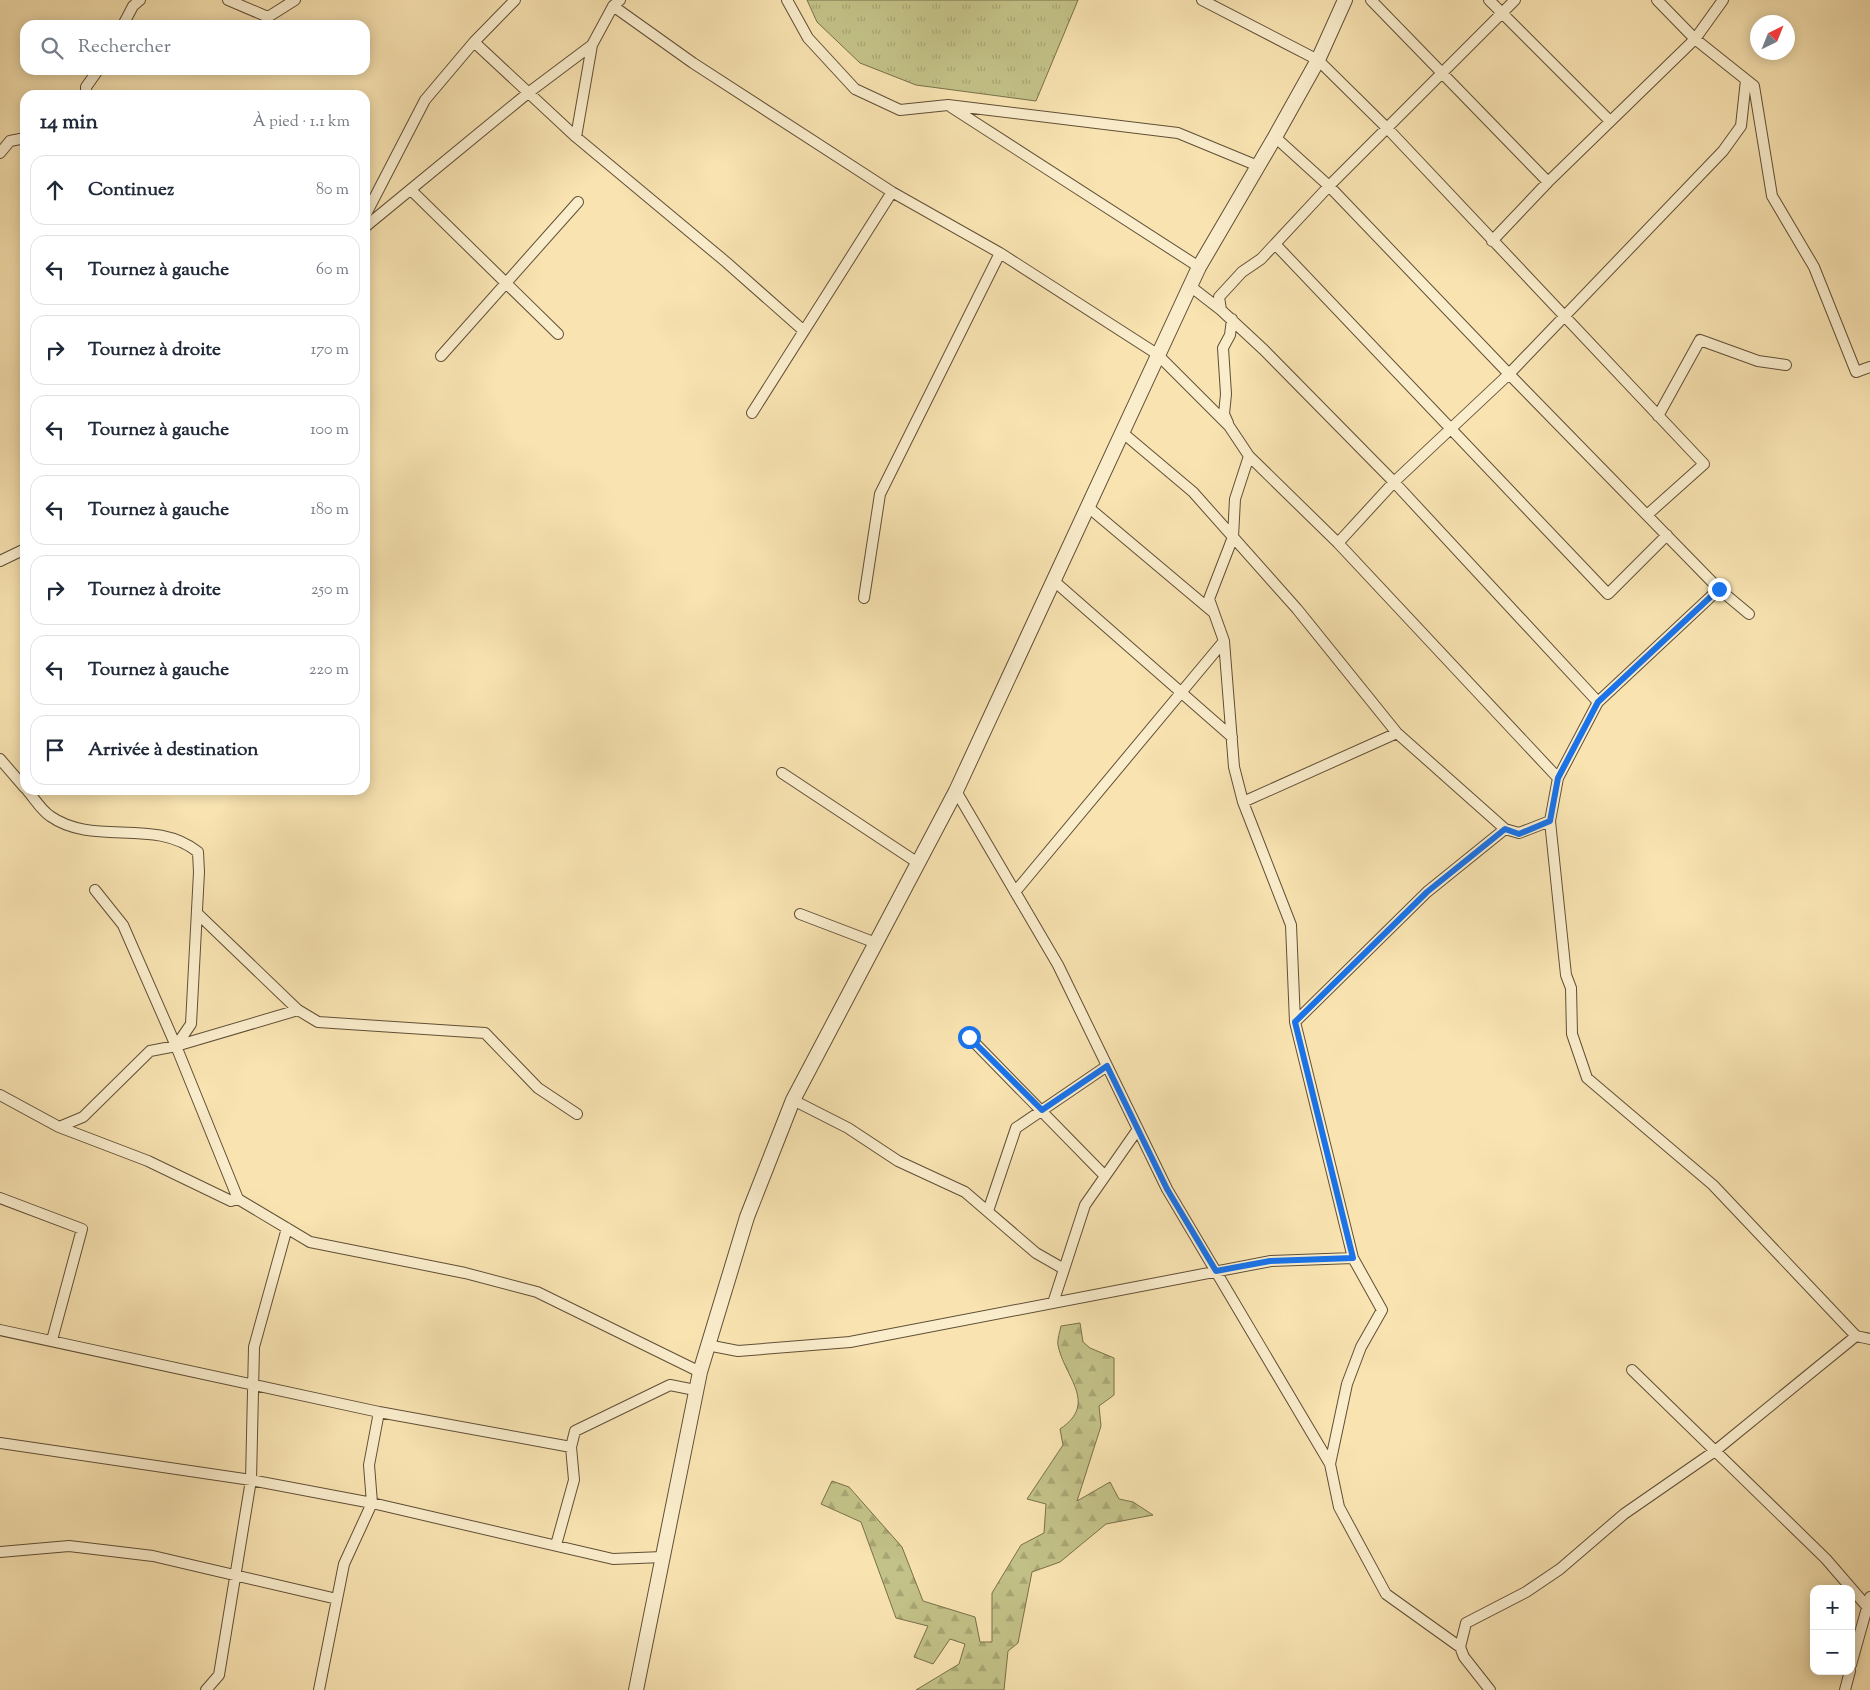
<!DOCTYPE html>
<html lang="fr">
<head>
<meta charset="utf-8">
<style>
  :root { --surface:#fff; --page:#f6f6f7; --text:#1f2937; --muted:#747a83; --line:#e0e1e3 }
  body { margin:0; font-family:"Sorts Mill Goudy",serif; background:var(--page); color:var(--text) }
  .controls { position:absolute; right:15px; bottom:15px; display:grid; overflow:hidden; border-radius:10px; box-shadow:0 2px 12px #0003 }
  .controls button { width:45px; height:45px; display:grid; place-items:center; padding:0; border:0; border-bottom:1px solid var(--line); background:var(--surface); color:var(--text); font:25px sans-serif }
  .compass { position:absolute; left:1750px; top:15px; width:45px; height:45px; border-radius:50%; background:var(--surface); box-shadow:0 2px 12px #0003; rotate:43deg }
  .stop { position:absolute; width:15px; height:15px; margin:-11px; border:4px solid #1a73e8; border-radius:50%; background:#fff }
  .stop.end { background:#1a73e8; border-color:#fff; box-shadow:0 1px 5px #0008 }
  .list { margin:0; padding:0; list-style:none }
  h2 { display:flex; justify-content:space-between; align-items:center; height:65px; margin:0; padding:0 20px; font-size:21px }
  h2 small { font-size:16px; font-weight:400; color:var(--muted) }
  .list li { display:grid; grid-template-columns:32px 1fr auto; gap:15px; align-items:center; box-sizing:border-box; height:70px; margin:0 10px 10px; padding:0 10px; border:1px solid var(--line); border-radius:15px }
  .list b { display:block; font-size:19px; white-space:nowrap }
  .list em { font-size:16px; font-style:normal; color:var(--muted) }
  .icon { flex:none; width:28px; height:28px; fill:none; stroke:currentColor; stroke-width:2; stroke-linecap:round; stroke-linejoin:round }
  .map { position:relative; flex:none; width:1870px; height:1690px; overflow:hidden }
  .search { position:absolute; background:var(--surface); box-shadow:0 2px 12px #0003; left:20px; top:20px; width:350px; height:55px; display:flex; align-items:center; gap:12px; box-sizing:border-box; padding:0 18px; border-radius:15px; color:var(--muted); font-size:19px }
  .panel { position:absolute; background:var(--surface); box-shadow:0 2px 12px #0003; left:20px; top:90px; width:350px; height:705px; border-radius:15px }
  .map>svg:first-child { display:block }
</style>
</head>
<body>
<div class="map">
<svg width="1870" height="1690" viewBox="0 0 1870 1690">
  <defs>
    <pattern id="grass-tufts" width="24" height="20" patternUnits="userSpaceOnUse" patternTransform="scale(1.25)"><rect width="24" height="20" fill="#c3c288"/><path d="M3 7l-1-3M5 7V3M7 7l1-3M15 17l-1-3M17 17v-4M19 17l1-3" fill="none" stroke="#a8a674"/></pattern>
    <pattern id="forest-firs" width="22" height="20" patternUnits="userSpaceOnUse" patternTransform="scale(1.25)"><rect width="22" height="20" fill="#c3c288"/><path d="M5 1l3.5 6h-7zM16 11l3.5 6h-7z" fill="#a8a674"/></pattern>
  </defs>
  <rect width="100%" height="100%" fill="#f8e3b1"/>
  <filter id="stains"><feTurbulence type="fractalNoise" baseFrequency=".004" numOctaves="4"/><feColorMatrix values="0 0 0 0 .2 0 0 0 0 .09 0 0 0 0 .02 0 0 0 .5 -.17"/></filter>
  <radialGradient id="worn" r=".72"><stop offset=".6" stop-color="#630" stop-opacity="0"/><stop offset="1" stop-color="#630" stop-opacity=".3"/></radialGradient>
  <!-- grass -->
  <path fill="url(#grass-tufts)" stroke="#78704a" d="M807,0H1078L1036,101L916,85L860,63L817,22Z"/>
  <!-- forest -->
  <path fill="url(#forest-firs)" stroke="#78704a" d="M1080,1323L1083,1342L1090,1348L1114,1358V1395L1099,1406L1101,1426L1077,1501L1110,1482L1119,1499L1133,1502L1153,1515L1106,1524L1060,1562L1032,1572L1018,1643L1008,1651L1004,1690H916L959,1664L965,1644L950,1639L933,1664L914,1657L928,1626L896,1618L861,1522L821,1504L832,1481L849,1487L902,1547L923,1601L975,1617L980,1642H992V1593L1021,1545L1044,1533L1046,1504L1027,1499L1063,1445L1060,1429C1099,1403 1064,1377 1058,1345C1057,1340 1060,1331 1061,1326Z"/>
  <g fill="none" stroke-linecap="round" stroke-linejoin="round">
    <defs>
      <path id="minor" d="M228,0L268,17L295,0
        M787,0L808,38L855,89L900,110L948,105L1178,133L1258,166
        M1202,0L1318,60L1388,129L1704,464L1647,515
        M1371,0L1548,182
        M1489,0L1610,121
        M1657,0L1695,39L1754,86L1772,196L1814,267L1856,372L1870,367
        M613,6L693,63L892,192L1000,253L1157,354L1229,426L1249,456L1338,543L1558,778L1550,821L1566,975L1571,988L1572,1034L1587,1078L1713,1185L1856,1336L1870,1339
        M123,25L133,6L140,0
        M474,42L576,137
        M592,45L576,137L726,262L804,331
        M86,95V87L98,70
        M951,107L1199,267
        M1275,137L1329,186L1509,374L1719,589L1749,614
        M0,153L10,141L25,138
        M412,191L558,334
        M365,216L425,100L474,42L515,0
        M365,227L528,93L592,45L613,6L620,0
        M1492,241L1548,182L1695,39L1723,0
        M1275,244L1608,594L1667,535
        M1190,286L1221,310L1219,297L1242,272L1261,259L1329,186L1515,0
        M1221,310L1264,350L1394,482L1598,702
        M441,356L578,202
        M752,413L892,192
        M1658,416L1700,340L1758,361L1786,365
        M1228,423L1224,414L1226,394L1223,348L1230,335L1232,319
        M1123,433L1193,492L1297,609L1397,733L1505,829L1519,833L1550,821
        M1249,456L1235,499L1233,537L1209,599L1224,641L1234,767L1243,802L1291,925L1295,1022L1353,1258L1382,1310L1361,1347L1347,1384L1330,1464L1339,1507L1386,1594L1460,1647
        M1088,507L1214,613
        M1338,543L1394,482L1509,374L1723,151L1741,126L1746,80
        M0,561L25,549
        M1054,581L1232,737
        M864,598L880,494L1000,253
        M0,759L25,788
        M782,773L918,863
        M1558,778L1598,702L1719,589
        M27,790C34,798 41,810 50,816C94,847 154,817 198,852L199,872L191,1024L176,1046L238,1199L310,1242L465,1273L537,1292L700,1372
        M956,791L1058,965L1167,1189L1330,1464
        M1243,802L1397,733
        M95,890L123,925L176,1046
        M1015,892L1224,641
        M197,913L298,1010L318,1022L485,1033L538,1088L577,1114
        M800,914L876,943
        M1295,1022L1427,892L1505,829
        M969,1037L1105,1176
        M0,1095L59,1127L148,1161L231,1201L238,1199
        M793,1100L848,1128L898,1161L965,1192L1036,1253L1064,1269
        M59,1127L83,1117L150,1051L176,1046L298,1010
        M0,1198L82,1229L52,1340
        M988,1211L1016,1128L1107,1066
        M1053,1303L1085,1205L1138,1129
        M0,1330L379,1412L571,1447
        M707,1345L738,1351L850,1342L1271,1261L1353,1258
        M1632,1370L1826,1559L1870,1610
        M0,1443L251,1480L372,1503L613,1559L663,1557
        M556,1545L574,1480L571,1447L575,1431L670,1385L695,1390
        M0,1552L69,1546L153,1556L337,1599
        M1851,1665L1870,1597
        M206,1690L219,1675L251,1480L254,1347L287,1228
        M319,1690L344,1564L372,1503L369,1465L379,1412
        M1490,1690L1464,1657L1460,1647L1466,1623L1526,1592L1560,1569L1624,1514L1715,1451L1856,1336
        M1845,1690L1850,1671"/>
      <path id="tertiary" d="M636,1690L700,1372L747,1217L793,1100L956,791L1199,267L1275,137L1318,60L1345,0"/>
    </defs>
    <!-- minor casing -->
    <use href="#minor" stroke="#604f36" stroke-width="12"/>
    <!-- tertiary casing -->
    <use href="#tertiary" stroke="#604f36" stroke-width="16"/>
    <!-- minor -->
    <use href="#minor" stroke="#faedcc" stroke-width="10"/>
    <!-- tertiary -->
    <use href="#tertiary" stroke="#faedcc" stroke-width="14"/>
  </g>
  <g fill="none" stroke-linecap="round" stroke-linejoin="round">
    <!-- route -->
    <path stroke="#1a73e8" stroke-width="6" d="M969,1037L1042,1110L1107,1066L1167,1189L1216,1271L1270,1261L1353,1258L1295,1022L1427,892L1505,829L1519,834L1550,821L1558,778L1598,702L1719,589"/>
  </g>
  <rect width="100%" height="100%" filter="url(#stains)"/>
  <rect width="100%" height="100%" fill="url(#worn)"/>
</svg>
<div class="controls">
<button>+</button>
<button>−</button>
</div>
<svg class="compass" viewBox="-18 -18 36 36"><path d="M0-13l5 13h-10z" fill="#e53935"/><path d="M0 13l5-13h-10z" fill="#747a83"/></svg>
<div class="stop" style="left:969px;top:1037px"></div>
<div class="stop end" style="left:1719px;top:589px"></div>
<div class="search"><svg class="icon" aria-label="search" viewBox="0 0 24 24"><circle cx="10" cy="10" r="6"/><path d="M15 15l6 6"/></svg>Rechercher</div>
<section class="panel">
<h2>14 min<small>À pied · 1.1 km</small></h2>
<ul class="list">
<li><svg class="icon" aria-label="ahead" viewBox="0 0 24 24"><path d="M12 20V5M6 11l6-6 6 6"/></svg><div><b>Continuez</b></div><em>80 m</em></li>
<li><svg class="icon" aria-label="left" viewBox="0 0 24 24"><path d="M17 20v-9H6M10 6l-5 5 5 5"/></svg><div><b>Tournez à gauche</b></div><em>60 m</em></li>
<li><svg class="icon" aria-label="right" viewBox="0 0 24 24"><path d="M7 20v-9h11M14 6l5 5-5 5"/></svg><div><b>Tournez à droite</b></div><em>170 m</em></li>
<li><svg class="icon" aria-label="left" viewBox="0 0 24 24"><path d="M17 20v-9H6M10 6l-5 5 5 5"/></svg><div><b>Tournez à gauche</b></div><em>100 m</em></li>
<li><svg class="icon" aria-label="left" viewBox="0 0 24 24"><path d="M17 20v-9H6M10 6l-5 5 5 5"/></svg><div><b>Tournez à gauche</b></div><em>180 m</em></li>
<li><svg class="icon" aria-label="right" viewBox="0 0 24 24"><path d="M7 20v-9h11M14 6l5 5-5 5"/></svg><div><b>Tournez à droite</b></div><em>250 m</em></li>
<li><svg class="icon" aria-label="left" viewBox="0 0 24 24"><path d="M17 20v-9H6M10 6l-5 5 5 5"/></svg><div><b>Tournez à gauche</b></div><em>220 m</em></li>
<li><svg class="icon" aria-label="arrive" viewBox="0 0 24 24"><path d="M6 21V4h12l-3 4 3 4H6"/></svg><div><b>Arrivée à destination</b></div></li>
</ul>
</section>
</div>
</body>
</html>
